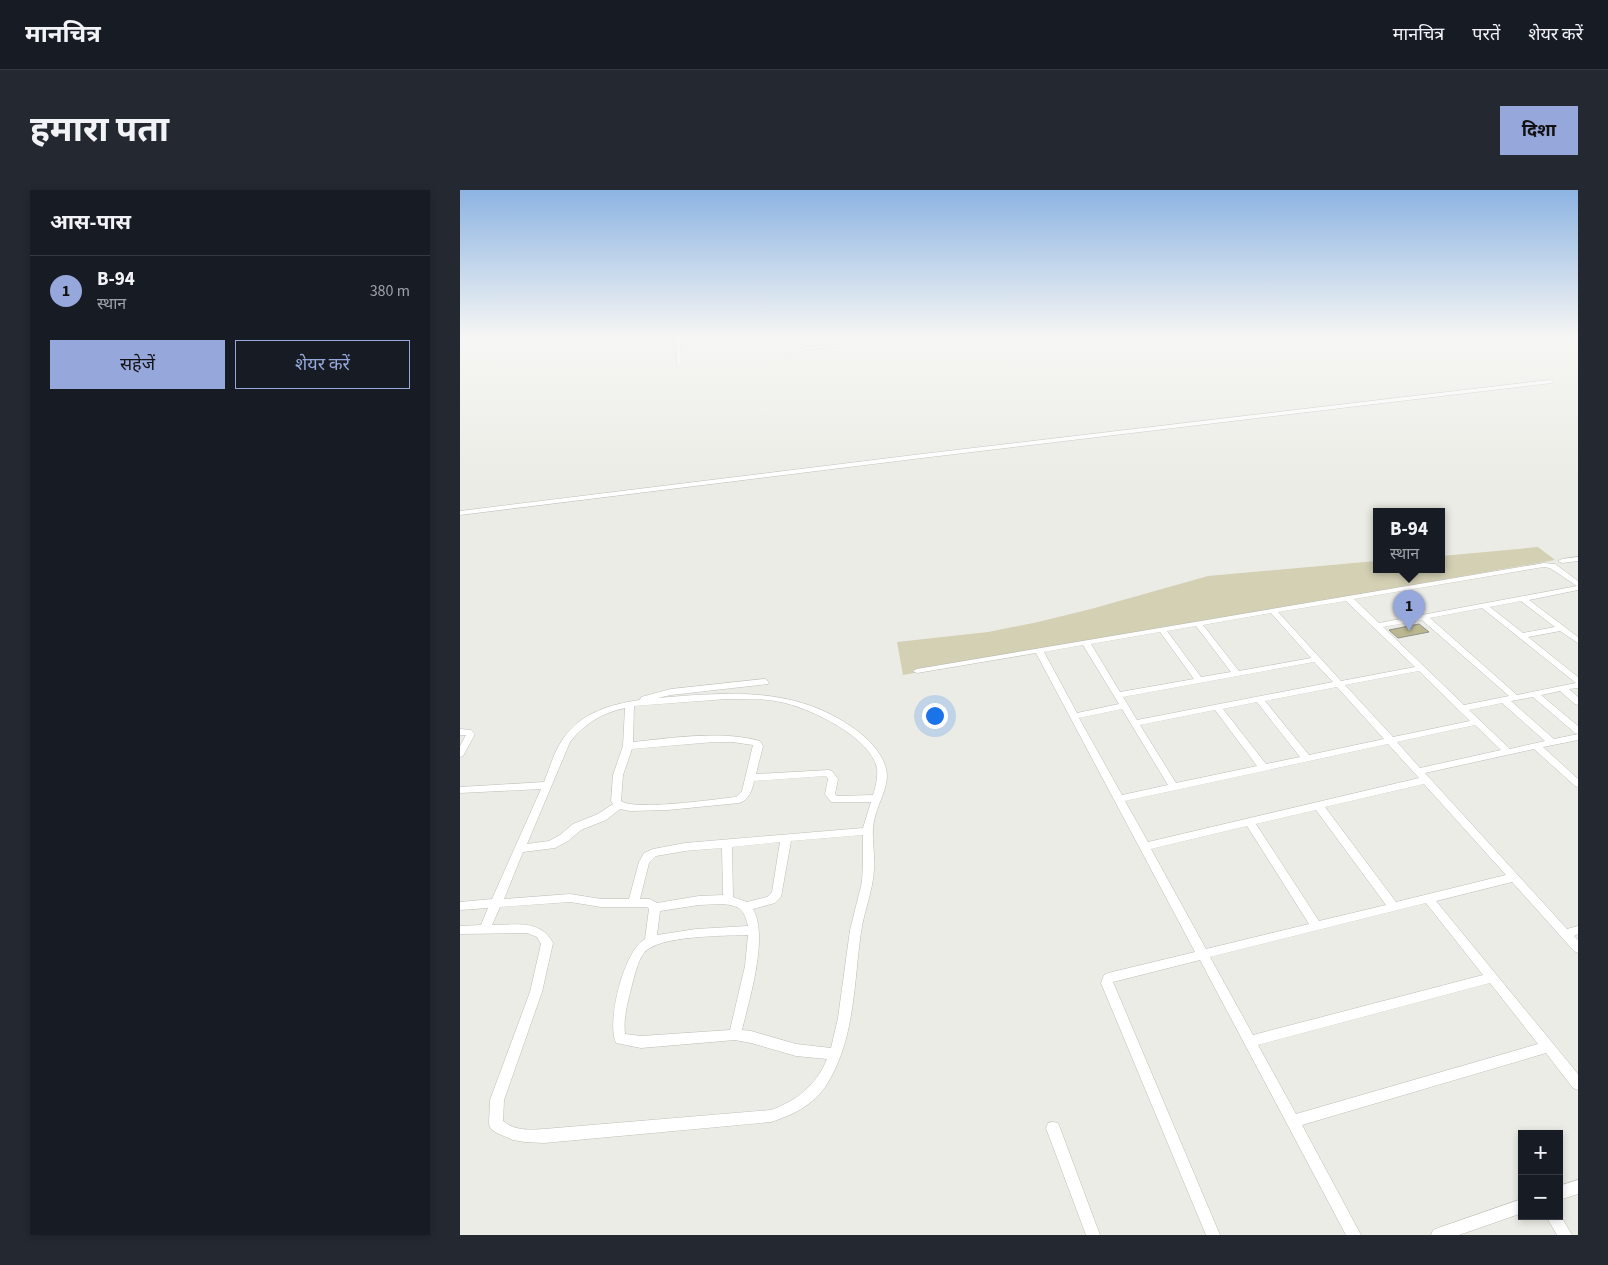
<!DOCTYPE html>
<html lang="hi">
<head>
<meta charset="utf-8">
<style>
  :root { --surface:#171b24; --page:#242831; --text:#f1f3f6; --muted:#9ea1a6; --line:#363941; --accent:#96a7db }
  body { margin:0; font-family:"Source Sans 3","Noto Sans Devanagari",sans-serif; background:var(--page); color:var(--text) }
  .controls { position:absolute; right:15px; bottom:15px; display:grid; overflow:hidden; border-radius:0px; box-shadow:0 2px 8px #0003 }
  .controls button { width:45px; height:45px; display:grid; place-items:center; padding:0; border:0; border-bottom:1px solid var(--line); background:var(--surface); color:var(--text); font:25px sans-serif }
  .you { position:absolute; left:474px; top:525px; width:18px; height:18px; margin:-12px; border:4px solid #fff; border-radius:50%; background:#1a73e8; box-shadow:0 0 0 8px #1a73e833 }
  .badge { display:grid; place-items:center; width:32px; height:32px; border-radius:50%; background:var(--accent); color:#111; font-size:16px; font-weight:700 }
  .pin { position:absolute; translate:-50% -41px; filter:drop-shadow(0 1px 2px #0008) }
  .pin::after { content:''; position:absolute; top:26px; width:18px; height:15px; background:inherit; clip-path:polygon(0 0,100% 0,50% 100%) }
  .popup { position:absolute; left:913px; top:318px; width:72px; height:65px; box-sizing:border-box; display:grid; place-content:center; border-radius:0px; background:var(--surface); filter:drop-shadow(0 1px 4px #0005); font-size:16px; white-space:nowrap; color:var(--muted) }
  .popup b { font-size:19px; color:var(--text) }
  .popup::after { content:''; position:absolute; left:50%; top:100%; margin-left:-10px; border:10px solid transparent; border-top-color:var(--surface) }
  .list { margin:0; padding:0; list-style:none }
  h2 { display:flex; justify-content:space-between; align-items:center; height:65px; margin:0; padding:0 20px; font-size:21px }
  h2 small { font-size:16px; font-weight:400; color:var(--muted) }
  .list li { display:grid; grid-template-columns:32px 1fr auto; gap:15px; align-items:center; box-sizing:border-box; height:70px; padding:0 20px; border-top:1px solid var(--line) }
  .list b { display:block; font-size:19px; white-space:nowrap }
  .list p { margin:0; font-size:16px; white-space:nowrap; color:var(--muted) }
  .list em { font-size:16px; font-style:normal; color:var(--muted) }
  .actions { display:flex; gap:10px; padding:15px 20px }
  .actions a { flex:1; padding:11px 0; border:1px solid var(--accent); border-radius:0px; text-align:center; font-size:18px; color:var(--accent) }
  .actions .main { background:var(--accent); color:#111 }
  .map { position:relative; flex:none; width:1118px; height:1045px; overflow:hidden; border-radius:0px }
  header { display:flex; align-items:center; gap:30px; box-sizing:border-box; height:70px; padding:0 25px; background:var(--surface); border-bottom:1px solid var(--line) }
  header strong { font-size:24px }
  nav { display:flex; gap:28px; margin-inline-start:auto; font-size:18px }
  .intro { display:flex; align-items:center; justify-content:space-between; box-sizing:border-box; height:120px; padding:0 30px }
  h1 { margin:0; font-size:35px }
  .button { padding:12px 22px; border-radius:0px; background:var(--accent); color:#111; font-size:18px; font-weight:700 }
  main { display:flex; gap:30px; padding:0 30px }
  aside { flex:1; background:var(--surface); border-radius:0px; box-shadow:0 2px 8px #0003 }
  .map>svg:first-child { display:block }
</style>
</head>
<body>
<header>
<strong>मानचित्र</strong>
<nav><a>मानचित्र</a><a>परतें</a><a>शेयर करें</a></nav>
</header>
<div class="intro"><h1>हमारा पता</h1><a class="button">दिशा</a></div>
<main>
<aside>
<h2>आस-पास<small></small></h2>
<ul class="list">
<li><span class="badge">1</span><div><b>B-94</b><p>स्थान</p></div><em>380 m</em></li>
</ul>
<div class="actions"><a class="main">सहेजें</a><a>शेयर करें</a></div>
</aside>
<div class="map">
<svg width="1118" height="1045" viewBox="0 0 1118 1045">
  <rect width="100%" height="100%" fill="#ecece6"/>
  <!-- green -->
  <path fill="#d3d0b4" d="M1078,357L1095,370L443,485L437,452L528,442L578,432L631,419L748,386L916,371V380H982V366Z"/>
  <!-- building -->
  <path fill="#bbb790" stroke="#92918c" d="M959,434L969,442L938,448L929,440Z"/>
  <g fill="none" stroke-linecap="round" stroke-linejoin="round">
    <defs>
      <path id="minor" d="M216,147H220L221,174L219,175L217,174Z
        M425,147H435L400,155L347,159L324,166L322,165L347,157L400,153Z
        M1090,190L1093,192L1092,193L462,268L0,325V321L462,264Z
        M1118,367V371L1102,373L1098,371L1102,369Z
        M1084,373L1095,374L1118,391V400L1069,410L1118,447V453L1100,441L1068,447L1118,487V498L1109,499L1118,507V515L1115,514L1100,501L1081,505L1118,536V544L1115,543L1073,507L1051,511L1094,549L1118,544V550L1083,557L1118,589V597L1115,596L1074,559L965,583L1107,739L1118,736V744L1114,746L1118,750V763L1114,761L1052,692L976,711L1118,884V900L1113,898L1086,863L842,935L901,1045H886L740,770L653,792L760,1045H746L641,793L644,785L648,783L735,762L576,463L457,483L453,481L457,479ZM1084,377L1090,378L1117,396L919,433L894,409ZM886,411L955,477L881,491L818,422ZM1061,411L1095,437L1063,443L1030,417ZM1022,418L1116,493L1057,505L970,428ZM811,423L851,468L779,481L743,435ZM962,430L1049,506L1004,515L923,437ZM736,436L771,482L741,487L707,441ZM700,442L734,489L660,502L631,454ZM623,455L659,514L617,523L584,462ZM854,472L873,492L677,530L663,507ZM959,481L1010,531L933,547L885,495ZM877,497L924,549L849,565L805,511ZM797,512L840,567L806,574L763,519ZM1042,513L1085,551L1050,559L1009,520ZM662,519L708,595L662,605L619,528ZM755,520L797,576L716,593L680,535ZM1015,535L1041,560L960,578L937,552ZM928,554L959,588L688,652L665,611ZM964,594L1046,685L936,712L865,617ZM856,620L926,715L859,731L796,634ZM787,636L849,734L746,759L691,659ZM966,713L1023,785L793,845L750,767ZM1030,793L1078,854L836,924L798,855Z
        M305,489L309,492L308,494L211,505L197,508C261,503 324,496 381,530C394,538 407,547 416,559C422,567 427,576 427,587C426,604 414,620 413,638C412,651 415,665 414,679C413,701 404,721 401,742C394,791 395,845 370,889C357,913 336,924 311,932L84,953L65,952L53,950L37,943L31,939L29,934L30,910L70,802L81,754L77,747L67,743L0,744V736L21,735L28,718L0,720V712L32,709L81,599L0,603V597L84,592C90,578 94,561 103,549C120,523 151,514 180,510L181,507L211,499ZM267,509C286,509 306,508 325,513C353,520 410,547 417,578C418,587 416,596 413,605L377,606L375,604L378,589L372,581L369,580L296,584L303,556L300,551C261,540 212,548 173,552L174,516ZM165,518L163,556L153,585L151,611L153,614L138,624L113,634L100,645L89,651L67,654L110,552C125,533 142,523 165,518ZM254,552H272L293,555L282,601L276,607C256,609 174,621 161,611L163,585L172,559ZM366,586L368,589L365,604L371,612H411L403,638L225,653L193,659L184,663L179,672L169,709H141L110,704L44,709L63,662L95,658L108,651L121,640L146,630L160,619L170,621L208,620L279,613C289,610 292,601 294,591ZM403,645V673L402,692L390,740L378,828L371,858L336,854L291,841L282,840C289,810 309,747 293,719L315,713L321,707L331,651ZM320,652L312,702L307,707L287,712L273,707L272,657ZM262,658L263,705L239,706L197,713L190,709H180L189,673L196,666L225,661ZM110,712L141,717H187L189,719L185,749C164,760 146,832 156,853L181,858L275,850L291,853L336,866L367,869C357,894 337,911 311,920L84,939C69,940 55,941 43,931L44,910L82,802L93,753C80,729 56,735 32,735L40,717ZM263,714C280,716 284,719 288,736L236,739L197,745L200,721L239,715ZM288,745L285,776L270,840L181,846L165,844C163,827 168,811 172,795C175,785 177,772 184,763C198,745 265,746 288,745Z
        M0,539L11,540L15,544L3,566L0,567V556L6,545H0Z
        M593,932L598,933L600,938L640,1045H626L586,938L588,933Z
        M1118,990V1004L1099,1010V996Z
        M1062,1009V1023L999,1045H971L973,1040L978,1038Z
        M1099,1023L1112,1045H1097L1086,1026H1099Z"/>
    </defs>
    <!-- minor casing -->
    <use href="#minor" stroke="#bdbdb7" stroke-width="1"/>
    <!-- minor -->
    <use href="#minor" fill="#fff" fill-rule="evenodd"/>
  </g>
  <!-- sky -->
  <linearGradient id="sky" x2="0" y2="1"><stop stop-color="#8db4e2"/><stop offset="0.5" stop-color="#f6f6f4"/><stop offset="1" stop-color="#f6f6f4" stop-opacity="0"/></linearGradient>
  <rect width="1118" height="294" fill="url(#sky)"/>
</svg>
<div class="controls">
<button>+</button>
<button>−</button>
</div>
<div class="you"></div>
<div class="pin badge" style="left:949px;top:441px">1</div>
<div class="popup"><b>B-94</b>स्थान</div>
</div>
</main>
</body>
</html>
